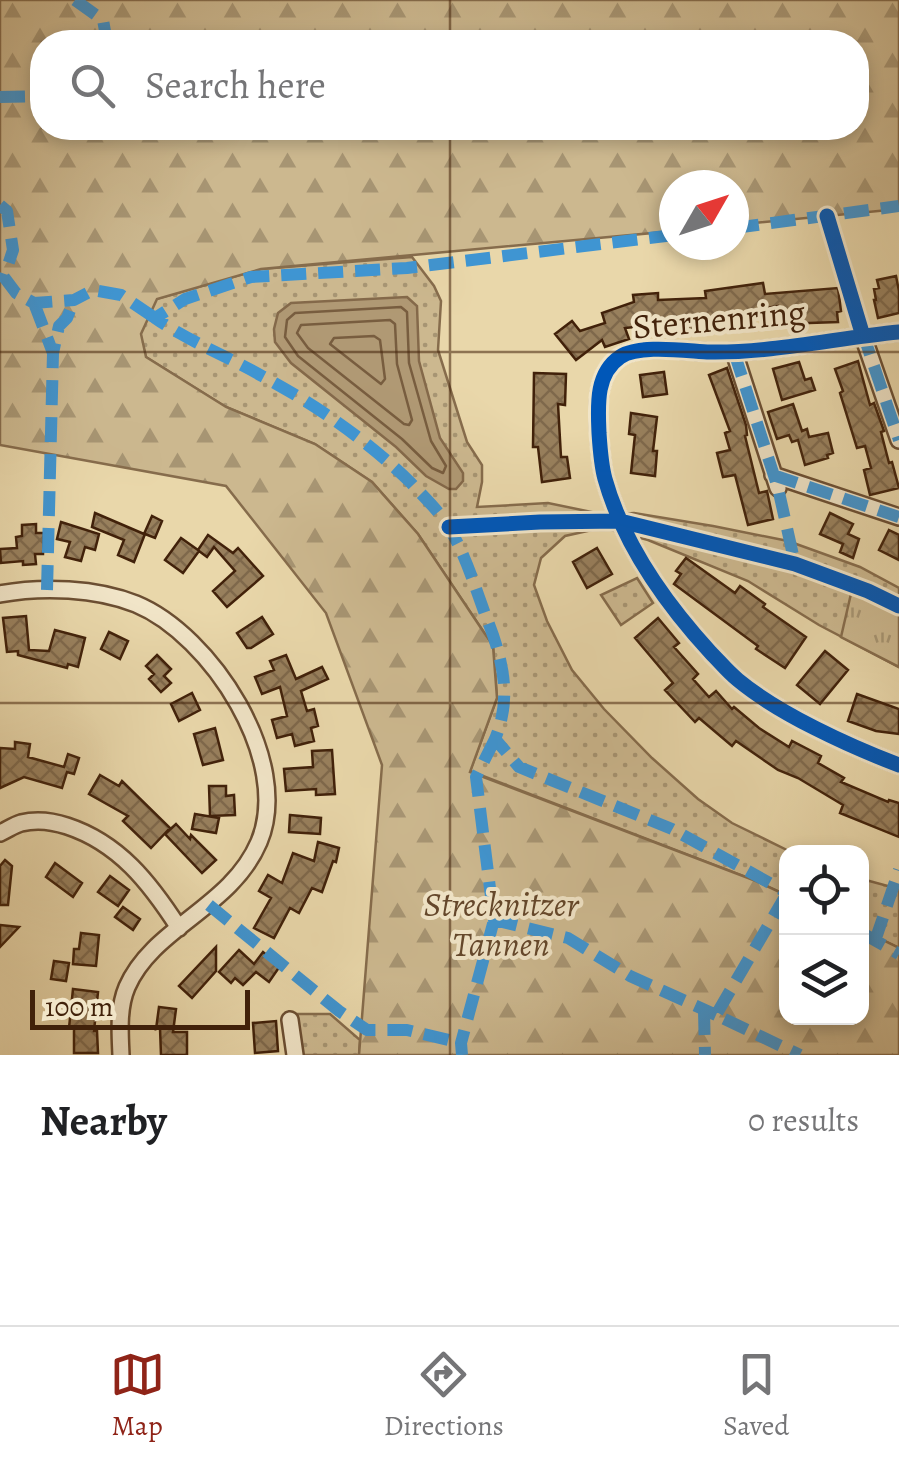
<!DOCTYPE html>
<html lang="en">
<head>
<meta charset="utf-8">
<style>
  :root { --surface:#fff; --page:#f2f2f2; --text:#202124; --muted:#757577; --line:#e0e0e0; --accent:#8f2418 }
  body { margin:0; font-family:Alegreya,serif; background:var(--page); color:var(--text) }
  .controls { position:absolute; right:30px; bottom:30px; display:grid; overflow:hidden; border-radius:20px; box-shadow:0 5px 15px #0003 }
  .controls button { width:90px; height:90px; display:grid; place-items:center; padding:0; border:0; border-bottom:2px solid var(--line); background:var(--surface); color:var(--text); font:50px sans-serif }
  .compass { position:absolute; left:659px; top:170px; width:90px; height:90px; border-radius:50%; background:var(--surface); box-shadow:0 5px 15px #0003; rotate:51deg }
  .scale { position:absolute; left:30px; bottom:25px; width:220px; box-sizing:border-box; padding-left:10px; border:5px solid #41210a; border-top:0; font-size:28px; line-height:35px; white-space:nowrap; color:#41210a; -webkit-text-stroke:8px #f1e5c8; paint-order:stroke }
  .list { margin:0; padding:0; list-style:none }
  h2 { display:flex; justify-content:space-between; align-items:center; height:130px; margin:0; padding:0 40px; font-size:42px }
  h2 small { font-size:32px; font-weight:400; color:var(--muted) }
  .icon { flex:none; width:55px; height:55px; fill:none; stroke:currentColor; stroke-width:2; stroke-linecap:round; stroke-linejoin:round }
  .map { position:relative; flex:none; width:899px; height:1055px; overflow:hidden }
  .search { position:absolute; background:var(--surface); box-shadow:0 5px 15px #0003; left:30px; right:30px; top:30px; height:110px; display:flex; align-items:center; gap:25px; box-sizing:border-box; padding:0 35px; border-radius:40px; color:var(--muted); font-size:38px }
  .sheet { height:270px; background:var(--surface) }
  nav { display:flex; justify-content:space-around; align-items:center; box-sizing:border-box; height:140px; border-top:2px solid var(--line); background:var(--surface); font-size:28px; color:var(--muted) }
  nav a { display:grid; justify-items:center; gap:5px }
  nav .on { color:var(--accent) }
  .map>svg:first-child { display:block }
</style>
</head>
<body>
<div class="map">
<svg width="899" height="1055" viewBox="0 0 899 1055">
  <defs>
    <pattern id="grass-dots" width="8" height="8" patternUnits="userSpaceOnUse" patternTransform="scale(2.5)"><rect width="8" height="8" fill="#ccb88f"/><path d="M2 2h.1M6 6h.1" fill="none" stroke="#a79573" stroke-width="1.8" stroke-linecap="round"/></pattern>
    <pattern id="forest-firs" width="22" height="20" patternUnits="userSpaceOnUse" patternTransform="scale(2.5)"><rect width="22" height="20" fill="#ccb88f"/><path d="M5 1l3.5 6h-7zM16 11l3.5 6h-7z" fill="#a79573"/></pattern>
    <pattern id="park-tufts" width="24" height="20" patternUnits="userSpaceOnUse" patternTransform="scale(2.5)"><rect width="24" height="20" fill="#ccb88f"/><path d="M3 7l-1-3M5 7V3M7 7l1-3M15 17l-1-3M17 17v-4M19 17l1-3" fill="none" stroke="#a79573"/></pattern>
    <pattern id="building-cross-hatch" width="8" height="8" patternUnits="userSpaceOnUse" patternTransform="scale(2.5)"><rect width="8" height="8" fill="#98805d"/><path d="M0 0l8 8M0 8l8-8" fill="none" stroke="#7e684b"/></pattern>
  </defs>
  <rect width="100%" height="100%" fill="#e9d7aa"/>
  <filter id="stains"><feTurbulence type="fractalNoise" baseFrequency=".002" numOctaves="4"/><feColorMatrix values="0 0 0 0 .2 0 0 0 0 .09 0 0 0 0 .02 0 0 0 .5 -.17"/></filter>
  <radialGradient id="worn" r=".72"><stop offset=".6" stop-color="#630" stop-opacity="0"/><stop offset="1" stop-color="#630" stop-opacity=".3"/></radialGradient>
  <!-- grass -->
  <path fill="url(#grass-dots)" stroke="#866c4c" stroke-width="2.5" d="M412,257L434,286L441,301L438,350L467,442L482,465V482L477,507L548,503L606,515L634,513L713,526L788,541L860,567L899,588V667L819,625L748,581L648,540L611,530H592L565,536L541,558L534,585L547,621L572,670L604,709L652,758L698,799L732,823L791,852H786V895L756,881L470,771L497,698L493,646L418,534L372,482L315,444L226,407L146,357L140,334L156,299L261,269Z
    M637,578L653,603L621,625L601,595Z
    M862,879L899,889V948L862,930Z
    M297,1014H330L360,1040L359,1055H303Z"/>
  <!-- forest -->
  <path fill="url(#forest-firs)" stroke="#866c4c" stroke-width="2.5" fill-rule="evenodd" d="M0,0H899V209L734,225V185H674V231L261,269L157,299L141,334L146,357L226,407L315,444L372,482L418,534L493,646L497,698L470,772L756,881L786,895V1018H862V930L899,948V1055H359L382,765L326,613L226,486L0,445ZM42,42H856V128H42Z"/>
  <!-- park -->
  <path fill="url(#park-tufts)" stroke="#866c4c" stroke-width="2.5" d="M853,585L899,606V667L841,637Z"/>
  <!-- water -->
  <path fill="#b09974" stroke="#84694a" stroke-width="2.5" d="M407,297L417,306L419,361L440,438L463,473V481L456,489H449L426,476L396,447L291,363L275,342L274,329L278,313L291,303Z"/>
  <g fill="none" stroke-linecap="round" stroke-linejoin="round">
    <!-- shore -->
    <path stroke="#785d3f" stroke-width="2.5" d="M401,307L407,312L409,363L431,441L446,466L443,473L432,468L402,439L298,356L285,337L287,320L295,313Z
      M390,320L395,324L397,364L412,420L409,425L404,424L308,348L297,333L301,325Z
      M374,336L380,340L385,379L381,384L330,344L334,338Z"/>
  </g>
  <!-- building -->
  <path fill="url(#building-cross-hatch)" stroke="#41210a" stroke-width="2.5" d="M896,276L899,291V313L878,318L874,300H876L874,289L879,288L877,280Z
    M763,283L765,294L838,288L841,311L837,312L838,322L780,324L778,306L732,314L733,317L694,322V331L672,332V323L625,328L629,339L605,347L602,340L576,360L555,334L572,321L580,331L605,323L602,313L634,302L633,295L658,293V300L706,298L705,291Z
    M858,361L870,405L874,403L884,431L881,432L889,463L892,462L899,488L870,495L864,470L871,468L865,446L857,448L840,393L843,391L835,369Z
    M799,362L805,380L811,378L815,390L782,400L773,369Z
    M727,368L746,425L747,435L745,436L759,493L767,491L773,519L748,525L735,475L723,477L717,453L730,450L725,433L730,431L709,375Z
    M664,372L667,394L643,397L640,375Z
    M534,373L566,374L565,405L558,404L561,457H567L570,478L542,482L538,447H533Z
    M793,404L802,431L807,429L809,437L828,433L833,453L827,455L828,458L805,465L798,440L792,442L789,435L777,439L768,412Z
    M631,413L657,417L653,451H657L655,476L631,473L635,435L629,434Z
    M95,513L144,534L152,516L162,521L155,538L145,534L134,562L118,555L124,540L92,527Z
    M830,513L853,524L848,534L859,539L853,558L840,552L843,544L820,534Z
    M61,522L99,534L95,550L85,547L81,561L65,557L70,542L57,539Z
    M36,524V533H44L43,554H35L36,564L23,565V561L1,563L0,549L17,548L16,537L22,536V525Z
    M889,530L899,535V560L879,550Z
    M208,535L233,553L238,548L263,576L227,607L213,591L235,571L214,547L207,557L199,551L183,573L165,560L181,538L198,550Z
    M597,548L612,574L587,588L573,562Z
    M686,558L735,593L740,586L765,604L763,607L806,637L785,668L756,649L758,646L674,584L681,574L676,571Z
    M26,616L29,650L49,651L55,630L85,638L78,667L68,664L67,668L18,655V651L7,652L3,618Z
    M262,617L273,634L251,648H247L237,633Z
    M658,618L679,643L674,647L698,674L693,679L709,697L716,691L732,709L734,707L759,728L789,747L792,741L821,756L818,763L844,778L841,782L888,802L889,800L899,803V837L840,813L843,805L798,778L778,770L736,741L732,746L699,718L695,722L665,690L673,683L635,638Z
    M109,632L128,641L120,659L101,649Z
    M825,651L848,670L820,704L797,685Z
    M157,655L171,669L164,676L171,683L161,692L149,679L154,674L146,666Z
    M286,655L296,679L322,667L328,679L301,691L307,711L314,709L318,726L311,728L314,741L295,746L292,734L277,738L272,720L287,716L280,687L262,694L255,677L274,670L270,661Z
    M192,693L200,710L179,721L171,704Z
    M857,694L899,709V734L876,731L848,721Z
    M215,728L223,760L203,765L194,734Z
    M15,742L30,744L28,757L64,767L68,754L79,758L74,774L67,772L62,788L24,777L0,788V748L15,749Z
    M332,750L335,794L316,795V789L286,791L284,769L313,767L312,751Z
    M100,775L119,786L122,781L170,828L151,848L123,821L128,816L89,794Z
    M209,786H226V796L234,795L235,815L210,816Z
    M195,814L219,818L216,833L192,829Z
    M290,815L321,818L320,834L289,832Z
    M176,824L190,839L191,835L216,860L202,873L165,834Z
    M318,842L339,848L336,862L333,861L322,892L312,888L299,913L290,908L274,938L254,928L271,898L259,891L268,875L282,883L293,853L314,861Z
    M5,860L12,866L8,905H0V866Z
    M55,863L82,883L73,897L46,877Z
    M110,876L129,890L118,906L98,892Z
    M123,907L140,919L133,930L115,917Z
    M0,925L19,927L0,947Z
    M81,933L99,935L96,966L73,964L74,949H79Z
    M216,947V971L192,998L179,986Z
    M239,950L254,964L263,952L280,966L269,982L256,972L243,985L235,978L231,983L219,972Z
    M54,961L69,963L66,981L51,979Z
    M73,989L98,992L94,1031H97L98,1053H74V1029L69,1028Z
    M159,1007L176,1009L173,1032H187V1055H161L160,1028L156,1029Z
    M276,1021L278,1051L255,1053L253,1023Z"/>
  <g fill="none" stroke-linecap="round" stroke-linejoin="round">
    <defs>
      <path id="minor" d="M899,332C837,338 772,353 710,352C686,351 639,344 620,357C595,374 598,407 599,433C600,448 601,465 605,479C623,543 666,604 711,653C720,662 728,672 738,680C779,714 849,746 899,765
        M863,336L899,440
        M734,352L778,488
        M773,475L899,517
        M0,594C42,586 96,588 136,604C211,635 293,761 259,842C231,908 153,927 127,987C118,1008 120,1033 121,1055
        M0,833C7,830 14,825 21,823C37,819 52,821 67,826C119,843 150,883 179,928
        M290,1020L295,1055"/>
    </defs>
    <!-- minor casing -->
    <use href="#minor" stroke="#6b4e32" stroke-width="20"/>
    <!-- minor -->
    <use href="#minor" stroke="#f1e5c8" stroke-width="15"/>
    <!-- quiet -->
    <path stroke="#3f95d2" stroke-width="12" stroke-dasharray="25 12" stroke-linecap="butt" d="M75,0L103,20L107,42
      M0,97L42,96
      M0,205L7,211L13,250L4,277L16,293L34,303L74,300L93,290L121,295L155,318
      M734,228L899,206
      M674,235L407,268L251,277L185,299L155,318C188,341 227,356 262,376C316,405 367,440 411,483C423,496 436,508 446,523C464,550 474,584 485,614C502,656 513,696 495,739L519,767L672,829L786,892
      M34,303L53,353
      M862,331L899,440
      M734,352L778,488L795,564
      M773,475L899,517
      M47,590L53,353L59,326L67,318L74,300
      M495,739L476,777L494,920L568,938L630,976L716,1015
      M786,895L716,1015L800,1055
      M209,905L339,1011L367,1030H407L461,1043
      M862,933L899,954
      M875,941L899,870
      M704,1010L705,1055
      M462,1055L461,1043L494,920"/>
    <defs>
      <path id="cycleway" d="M827,216L863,336
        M899,332C837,338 772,353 710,352C686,351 639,344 620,357C595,374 598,407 599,433C600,448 601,465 605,479C623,543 666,604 711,653C720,662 728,672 738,680C779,714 849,746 899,765
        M449,527L540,522L620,521L795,564L868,591L899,606"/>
    </defs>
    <!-- cycleway casing -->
    <use href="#cycleway" stroke="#f1e5c8" stroke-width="21"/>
    <!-- cycleway -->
    <use href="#cycleway" stroke="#0057b8" stroke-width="15"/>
  </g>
  <!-- grid -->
  <path fill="none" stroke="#41210a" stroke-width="2.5" stroke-opacity="0.55" d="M450,0V42M450,128V1055M0,352H899M0,703H899"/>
  <g text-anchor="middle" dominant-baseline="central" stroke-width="8" stroke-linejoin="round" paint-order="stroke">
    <!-- street labels -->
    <g font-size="35" fill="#41210a" stroke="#f1e5c8">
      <text transform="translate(719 319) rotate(-5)">Sternenring</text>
    </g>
    <!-- park labels -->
    <g font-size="35" font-style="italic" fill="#64472b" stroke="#f1e5c8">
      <text x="501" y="904">Strecknitzer<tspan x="501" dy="40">Tannen</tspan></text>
    </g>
  </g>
  <rect width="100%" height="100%" filter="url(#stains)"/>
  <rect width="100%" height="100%" fill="url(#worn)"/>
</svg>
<div class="controls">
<button><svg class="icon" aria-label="locate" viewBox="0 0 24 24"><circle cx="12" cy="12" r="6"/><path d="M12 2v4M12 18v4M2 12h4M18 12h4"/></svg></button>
<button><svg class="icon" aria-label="layers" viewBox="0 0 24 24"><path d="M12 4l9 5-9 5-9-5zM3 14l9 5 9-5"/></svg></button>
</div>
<svg class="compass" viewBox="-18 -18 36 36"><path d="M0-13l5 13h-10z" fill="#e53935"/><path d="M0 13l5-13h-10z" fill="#757577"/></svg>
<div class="scale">100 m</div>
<div class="search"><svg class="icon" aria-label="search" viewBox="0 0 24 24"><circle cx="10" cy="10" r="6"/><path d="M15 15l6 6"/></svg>Search here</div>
</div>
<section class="sheet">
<h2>Nearby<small>0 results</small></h2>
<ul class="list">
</ul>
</section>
<nav>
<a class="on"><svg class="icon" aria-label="map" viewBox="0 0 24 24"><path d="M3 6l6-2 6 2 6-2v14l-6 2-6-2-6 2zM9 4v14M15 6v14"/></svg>Map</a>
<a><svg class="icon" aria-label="directions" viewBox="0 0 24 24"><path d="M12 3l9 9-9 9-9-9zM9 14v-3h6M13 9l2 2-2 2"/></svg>Directions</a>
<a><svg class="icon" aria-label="saved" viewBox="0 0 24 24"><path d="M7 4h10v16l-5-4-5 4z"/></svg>Saved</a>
</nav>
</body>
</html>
